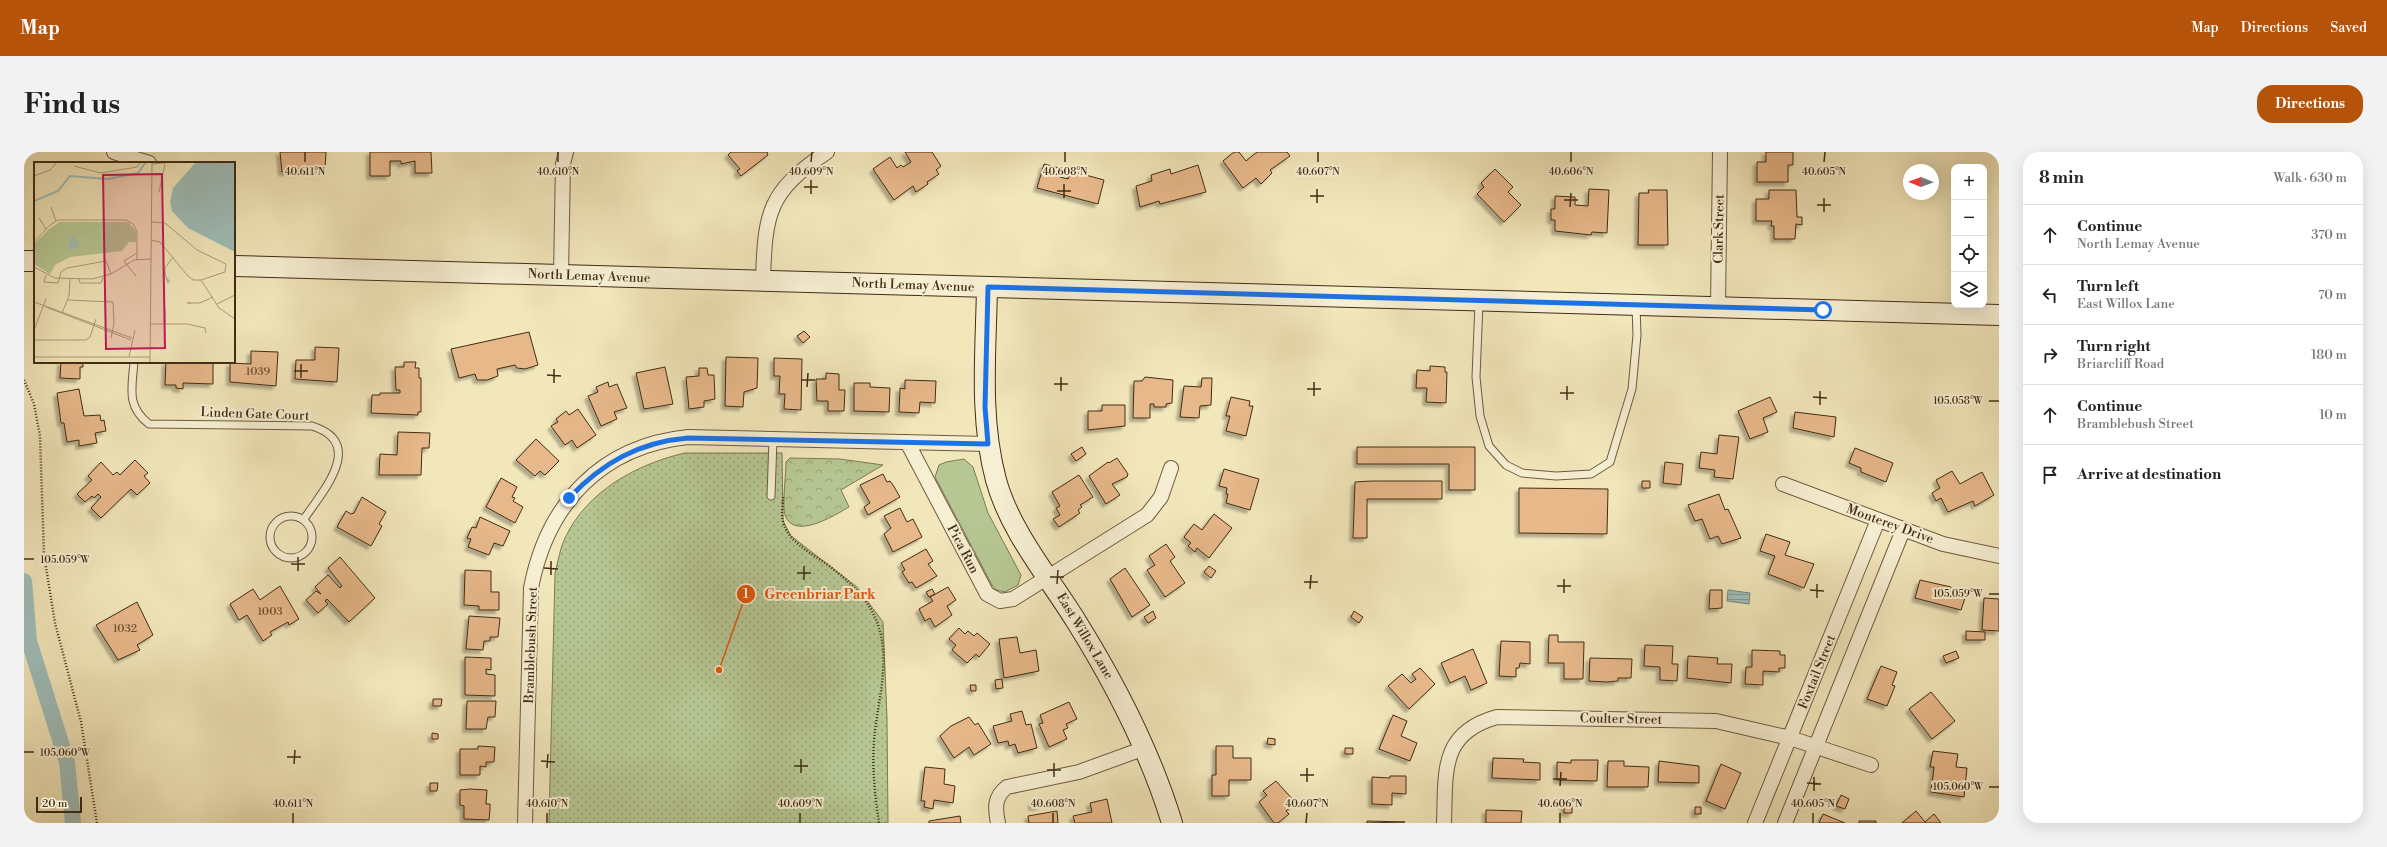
<!DOCTYPE html>
<html lang="en">
<head>
<meta charset="utf-8">
<style>
  :root { --surface:#fff; --page:#f2f2f2; --text:#222; --muted:#767676; --line:#e0e0e0; --accent:#b45309 }
  body { margin:0; font-family:"Libre Bodoni",serif; background:var(--page); color:var(--text) }
  .controls { position:absolute; right:12px; top:12px; display:grid; overflow:hidden; border-radius:8px; box-shadow:0 4px 16px #0002 }
  .controls button { width:36px; height:36px; display:grid; place-items:center; padding:0; border:0; border-bottom:1px solid var(--line); background:var(--surface); color:var(--text); font:20px sans-serif }
  .compass { position:absolute; left:1879px; top:12px; width:36px; height:36px; border-radius:50%; background:var(--surface); box-shadow:0 4px 16px #0002; rotate:271deg }
  .scale { position:absolute; left:12px; bottom:10px; width:46px; box-sizing:border-box; padding-left:4px; border:2px solid #422c14; border-top:0; font-size:11px; line-height:14px; white-space:nowrap; color:#422c14; -webkit-text-stroke:3px #f7efd3; paint-order:stroke }
  .stop { position:absolute; width:12px; height:12px; margin:-9px; border:3px solid #1a73e8; border-radius:50%; background:#fff }
  .stop.end { background:#1a73e8; border-color:#fff; box-shadow:0 1px 4px #0008 }
  .list { margin:0; padding:0; list-style:none }
  h2 { display:flex; justify-content:space-between; align-items:center; height:52px; margin:0; padding:0 16px; font-size:17px }
  h2 small { font-size:13px; font-weight:400; color:var(--muted) }
  .list li { display:grid; grid-template-columns:26px 1fr auto; gap:12px; align-items:center; box-sizing:border-box; height:60px; padding:0 16px; border-top:1px solid var(--line) }
  .list b { display:block; font-size:15px; white-space:nowrap }
  .list p { margin:0; font-size:13px; white-space:nowrap; color:var(--muted) }
  .list em { font-size:13px; font-style:normal; color:var(--muted) }
  .icon { flex:none; width:22px; height:22px; fill:none; stroke:currentColor; stroke-width:2; stroke-linecap:round; stroke-linejoin:round }
  .map { position:relative; flex:none; width:1975px; height:671px; overflow:hidden; border-radius:16px }
  header { display:flex; align-items:center; gap:24px; box-sizing:border-box; height:56px; padding:0 20px; background:var(--accent); color:#fff }
  header strong { font-size:19px }
  nav { display:flex; gap:22px; margin-inline-start:auto; font-size:14px }
  .intro { display:flex; align-items:center; justify-content:space-between; box-sizing:border-box; height:96px; padding:0 24px }
  h1 { margin:0; font-size:28px }
  .button { padding:10px 18px; border-radius:16px; background:var(--accent); color:#fff; font-size:14px; font-weight:700 }
  main { display:flex; gap:24px; padding:0 24px }
  aside { flex:1; background:var(--surface); border-radius:16px; box-shadow:0 4px 16px #0002 }
  .map>svg:first-child { display:block }
</style>
</head>
<body>
<header>
<strong>Map</strong>
<nav><a>Map</a><a>Directions</a><a>Saved</a></nav>
</header>
<div class="intro"><h1>Find us</h1><a class="button">Directions</a></div>
<main>
<div class="map">
<svg width="1975" height="671" viewBox="0 0 1975 671">
  <defs>
    <pattern id="forest-crowns" width="20" height="18" patternUnits="userSpaceOnUse"><rect width="20" height="18" fill="#b6c793"/><path d="M2 6a3 3 0 1 1 6 0M12 15a3 3 0 1 1 6 0" fill="none" stroke="#96a277"/></pattern>
    <pattern id="park-dots" width="8" height="8" patternUnits="userSpaceOnUse"><rect width="8" height="8" fill="#b6c793"/><path d="M2 2h.1M6 6h.1" fill="none" stroke="#96a277" stroke-width="1.8" stroke-linecap="round"/></pattern>
    <pattern id="water-rules" width="6" height="5" patternUnits="userSpaceOnUse"><rect width="6" height="5" fill="#9fbeba"/><path d="M0 2.5h6" fill="none" stroke="#839b96"/></pattern>
    <filter id="shadow"><feDropShadow dx="-3.5" dy="3.5" stdDeviation="1" flood-color="#0004"/></filter>
  </defs>
  <rect width="100%" height="100%" fill="#f2e7bb"/>
  <filter id="stains"><feTurbulence type="fractalNoise" baseFrequency=".005" numOctaves="4"/><feColorMatrix values="0 0 0 0 .2 0 0 0 0 .09 0 0 0 0 .02 0 0 0 .5 -.17"/></filter>
  <radialGradient id="worn" r=".72"><stop offset=".6" stop-color="#630" stop-opacity="0"/><stop offset="1" stop-color="#630" stop-opacity=".3"/></radialGradient>
  <!-- grass -->
  <path fill="#b6c793" stroke="#7c7a54" d="M940,307L949,315L964,361L997,423L994,433L981,440L972,438L968,433L911,325L915,313L922,310Z"/>
  <!-- forest -->
  <path fill="url(#forest-crowns)" stroke="#7c7a54" d="M766,306L816,307L859,313L817,338L825,355C811,363 770,389 761,363C758,354 762,321 762,310Z"/>
  <!-- park -->
  <path fill="url(#park-dots)" stroke="#7c7a54" d="M661,301H758L759,369L767,384L833,435L859,470L863,566L864,671H525L531,421C534,410 536,396 541,386C563,339 613,312 661,301Z"/>
  <!-- water -->
  <path fill="url(#water-rules)" stroke="#7a8478" d="M1704,438L1726,441L1725,452L1703,449Z"/>
  <g fill="none" stroke-linecap="round" stroke-linejoin="round">
    <!-- canal -->
    <path stroke="#9fbeba" stroke-width="16" d="M0,429L5,489L43,610L49,671"/>
  </g>
  <!-- building -->
  <path fill="#e7b88a" stroke="#422c14" filter="url(#shadow)" d="M256,0H302L301,18L273,17V20H258Z
    M346,0H407L408,21H391V9L377,12V9H366V24H346Z
    M707,0H743L744,3L717,24L713,19L716,17L704,3Z
    M881,0H908L917,14L912,18L915,22L903,30L904,32L892,40L889,34L870,48L849,17L866,5L873,16L877,13L879,15L887,10Z
    M1210,0H1215L1222,9L1233,0H1263L1266,4L1246,18L1248,21L1237,32L1232,26L1219,36L1199,9Z
    M1742,0H1769V13H1764V30H1733V10H1742Z
    M1020,12L1039,17L1036,25L1044,27L1047,19L1080,28L1074,52L1013,36Z
    M1174,13L1182,40L1136,52L1135,49L1116,55L1112,34L1128,29L1127,23L1146,17L1147,22Z
    M1471,17L1489,35L1484,40L1497,53L1480,70L1453,42L1460,35L1457,31Z
    M1565,37L1585,38L1583,81L1568,80L1567,83L1531,79V68H1527V57H1531V44L1551,45V53L1564,54Z
    M1624,38H1643L1644,93H1614L1615,41H1625Z
    M1745,38H1772L1773,65H1778V73L1772,72L1771,87H1750V74H1747L1748,69H1732V47H1745Z
    M780,179L786,185L779,191L773,184Z
    M505,180L514,213L501,217L493,216L491,213L473,217L474,224L463,228H453L451,222L435,226L427,197Z
    M291,195L315,196L313,230L271,227L272,208H291Z
    M227,199L254,200L252,234L206,230V211L227,212Z
    M702,205L734,206L733,236L720,240L719,255L701,254Z
    M750,206L778,207L777,258L760,257L761,242H755L756,224H750Z
    M37,210H59V215H56V227L36,226Z
    M142,210H189V232L159,231V237L152,236V233H141Z
    M380,210H392L391,216H395V226H397V260H394V263L347,261L348,243H356V241H376V238H372L371,215H380Z
    M1406,214L1421,215V220H1423L1422,251L1402,250L1403,236H1392L1393,218L1406,219Z
    M641,215L649,252L620,257L612,221Z
    M675,216H683L684,223H690L691,247L680,249V255L665,257L662,225L675,224Z
    M802,221L815,222V238H821L820,259H804V249H793L792,227H802Z
    M1121,225L1149,228L1148,251L1142,252V255H1130V252H1126V266H1109L1110,229H1118Z
    M1178,226H1188L1187,253L1176,254L1175,266L1156,265L1160,234L1177,235Z
    M881,228L912,229L911,251L896,250L895,261L875,260L876,236L881,237Z
    M584,230L585,235L593,232L603,256L590,260L593,267L577,274L564,244L574,240L572,235Z
    M830,231H846V235L866,236L865,260L830,259Z
    M55,237L60,264L76,263L77,269L80,268L82,279L71,281L73,291L55,294V288L43,290L40,271H37L33,241Z
    M1207,245L1226,249L1225,254H1229L1222,284L1202,279L1206,264H1202Z
    M1746,245L1753,260L1739,266L1744,280L1726,287L1714,259Z
    M1078,253H1101V274L1064,278V259H1078Z
    M554,257L572,283L553,296L548,288L541,293L527,274L534,270L532,267L542,259L545,263Z
    M1771,260L1812,265L1810,285L1769,276Z
    M374,280L406,281L405,296H398L397,323H355L356,302L373,303Z
    M1695,283L1715,285L1709,327L1690,325L1691,318L1675,316L1677,300L1693,302Z
    M512,287L535,309L521,323L516,319L511,324L492,308Z
    M1058,295L1062,302L1052,309L1047,302Z
    M1333,295H1451V338H1425V312H1333Z
    M1831,296L1869,311L1862,330L1837,320V316L1825,311Z
    M1093,306L1104,322L1103,325L1088,332L1096,343L1082,352L1065,324L1084,310L1085,311Z
    M111,308L124,321L120,324L126,331L113,343L107,337L77,366L67,356L77,345L74,342L70,346L68,344L61,350L53,342L68,328L64,324L77,310L89,323L93,320L96,323Z
    M1641,310L1659,312L1657,333L1639,331Z
    M1200,317L1235,327L1226,358L1202,351L1204,342H1202L1203,336L1195,334Z
    M1928,319L1936,332L1958,320L1970,343L1951,354L1949,349L1924,360L1917,346L1912,349L1908,341L1916,336L1912,328Z
    M859,322L863,330L866,329L869,333L876,345L844,363L840,355L846,351L836,333Z
    M1055,323L1069,345L1056,353L1058,355L1054,358L1056,361L1035,375L1029,367L1036,363L1032,356L1036,354L1028,340Z
    M477,326L493,335L488,345L491,346L489,349L499,355L491,371L462,355Z
    M1347,329H1418V347H1343V386H1329L1331,330Z
    M1618,329H1626V336H1618Z
    M1495,336L1584,337L1583,382L1495,381Z
    M1695,342L1701,358L1704,357L1717,386L1698,392L1694,384L1686,387L1678,367L1671,369L1664,353Z
    M338,345L362,360L355,372L358,374L347,394L313,375L322,359L327,362L330,361Z
    M876,356L883,370L889,367L898,385L869,400L860,382L867,376L860,364Z
    M1190,362L1208,376L1185,406L1173,396L1171,400L1164,394L1167,391L1160,385L1170,372L1178,378Z
    M456,365L486,379L479,394L470,391L465,403L444,395L447,387L443,386L448,375L452,376Z
    M1742,382L1766,390L1761,403L1790,412L1780,436L1744,422L1751,404L1736,399Z
    M1142,392L1151,405L1146,409L1161,431L1141,445L1123,418L1131,413L1125,404Z
    M902,397L909,409L904,412L913,424L892,436L888,430L885,431L878,420L881,418L877,411Z
    M316,405L351,446L325,470L303,447L301,449L304,452L294,461L282,448L292,439L297,442L291,435L304,423L316,436L318,434L304,416Z
    M1185,414L1192,419L1187,426L1180,420Z
    M1101,416L1126,453L1108,465L1086,427Z
    M441,418L467,419V440H475V458H455V454L440,453Z
    M1896,428L1927,435L1925,439L1942,443L1937,458L1891,446Z
    M256,434L275,467L265,473L264,470L246,480L248,483L239,489L223,463L215,468L206,452L229,437L236,448Z
    M924,435L932,448L923,454L928,463L911,475L906,466L901,469L895,457L909,449L906,445Z
    M908,437L911,442L905,445L902,440Z
    M1686,438H1698V456L1685,457Z
    M1960,446L1975,447V479L1958,478Z
    M113,450L129,483L113,493L116,498L94,508L72,473Z
    M1129,459L1132,466L1124,471L1120,465Z
    M1330,459L1339,465L1335,471L1327,465Z
    M445,464L476,466L474,485H466V489H460L459,498L442,497Z
    M935,476L941,482L944,479L950,484L953,481L966,492L955,505L952,502L943,511L928,498L932,493L925,487Z
    M1942,479L1961,480V488H1942Z
    M1525,483H1534V490H1560L1559,527H1540V511H1524Z
    M993,485L996,501L1012,498L1015,519L980,526L975,487Z
    M1477,489L1506,490V512L1496,511L1495,516H1492V525L1475,524Z
    M1621,493L1649,494L1648,512H1654L1653,529L1636,528V515L1620,514Z
    M1449,497L1463,531L1447,538L1441,524L1426,531L1417,511Z
    M1728,498L1756,499V503H1761V516H1755V520L1739,519V533L1721,532L1722,515H1728Z
    M1932,499L1935,506L1922,511L1919,504Z
    M1664,504L1694,506L1693,512H1708L1707,531L1663,526Z
    M441,505L467,506V518L462,517V522L471,523V544L441,543Z
    M1566,506L1608,507L1607,526H1594V529L1583,530L1565,529Z
    M1857,514L1873,520L1868,533L1871,534L1863,554L1843,547Z
    M1396,516L1411,532L1385,557L1364,534L1378,522L1387,531L1392,527L1388,522Z
    M978,527L979,536L972,537L971,528Z
    M946,533H952V539H947Z
    M1907,540L1931,569L1908,587L1885,557Z
    M409,547H418L417,554H409Z
    M443,549H472L471,565H464L462,577H442Z
    M1045,550L1053,567L1042,572L1044,576L1039,578L1043,587L1025,595L1015,572L1019,571L1016,563Z
    M998,559L1002,573L1007,572L1013,596L994,601L991,592L985,594L984,589L974,591L969,574L988,569L986,562Z
    M1369,563L1383,569L1377,584L1393,591L1386,609L1355,597Z
    M945,565L951,573L954,571L967,592L950,603L945,595L930,606L916,584L927,574Z
    M408,581L414,582V587H408Z
    M1244,586L1251,587V593L1243,592Z
    M454,594L471,595L470,610H462V615L456,614V623H436V597H454Z
    M1192,594H1209V606H1227V628H1205V644H1188V623H1192Z
    M1321,596H1329V602H1321Z
    M1909,599L1934,602L1932,615L1943,616L1940,645L1907,640L1910,615H1906Z
    M1469,606L1500,607L1499,610L1516,611V628L1468,626Z
    M1547,608H1574L1573,629L1533,628V610L1547,611Z
    M1584,609H1600V614L1625,615L1624,635H1583Z
    M1635,609L1675,614V631L1634,630Z
    M1697,612L1717,621L1701,657L1682,649Z
    M901,615L921,617L920,632L931,634L929,651L910,648L909,657L900,655L901,649H897Z
    M1366,624H1382V642L1368,641V653L1348,652V625L1366,626Z
    M1252,629L1272,651L1262,659L1265,662L1254,671H1250L1235,650L1243,643L1239,639Z
    M406,631H414L413,639H406Z
    M446,637L463,638L462,652H466V657L465,668L440,667V654L436,653V638Z
    M1817,643L1825,647L1821,657L1812,654Z
    M1083,647L1088,671H1051L1049,664L1068,660L1066,651Z
    M1016,649V654L1008,655V650Z
    M1540,651H1548V661H1540Z
    M1671,655H1677V662H1671Z
    M1462,658L1498,659L1497,671H1462Z
    M1033,659L1034,671H1005L1004,664Z
    M1892,659L1901,670L1910,662L1917,671H1878Z
    M1799,662L1821,671H1795Z
    M936,664L937,671H905V669Z
    M1343,669L1381,670L1343,671Z
    M1835,669H1852V671H1835Z"/>
  <g fill="none" stroke-linecap="round" stroke-linejoin="round">
    <defs>
      <path id="service" d="M1455,151L1452,225L1456,264L1465,294L1482,313L1498,321L1532,324L1567,322L1586,310L1608,237L1613,183L1612,154
        M110,210C108,236 102,254 125,272L288,274C343,291 298,340 280,367
        M747,344L749,287
        M246 385a21 21 0 1 1 42 0a21 21 0 1 1-42 0Z"/>
      <path id="minor" d="M90,0L125,11
        M537,123L539,12L542,0
        M739,129C741,60 744,40 803,0
        M1694,155L1696,0
        M883,290L963,442L976,449L989,447L1123,363L1137,345L1147,316
        M1759,332L1919,392L1975,404
        M501,671L507,436C523,352 577,294 664,285L964,292
        M974,671C971,656 970,645 983,635L1055,620L1121,596
        M1420,671C1422,621 1415,581 1473,565L1692,569L1766,586L1847,613
        M1731,671L1854,368
        M1761,671L1879,378"/>
      <path id="secondary" d="M0,109H11
        M210,114L1975,163
        M963,135C962,199 955,265 972,328C986,379 1024,424 1052,469C1092,533 1126,599 1148,671"/>
    </defs>
    <!-- service casing -->
    <use href="#service" stroke="#6e5b3e" stroke-width="9"/>
    <!-- minor casing -->
    <use href="#minor" stroke="#6e5b3e" stroke-width="16"/>
    <!-- secondary casing -->
    <use href="#secondary" stroke="#422c14" stroke-width="22"/>
    <!-- path -->
    <path stroke="#422c14" stroke-width="2.5" stroke-dasharray="1 2" stroke-linecap="butt" d="M0,228L10,252L16,284L20,403L31,471L57,570L73,671
      M759,345C759,352 757,362 759,369C764,392 792,403 809,417C827,431 844,447 853,470C868,509 853,549 850,589C848,617 851,644 855,671"/>
    <!-- service -->
    <use href="#service" stroke="#f7efd3" stroke-width="7"/>
    <!-- minor -->
    <use href="#minor" stroke="#f7efd3" stroke-width="14"/>
    <!-- secondary -->
    <use href="#secondary" stroke="#f7efd3" stroke-width="20"/>
  </g>
  <g fill="none" stroke-linecap="round" stroke-linejoin="round">
    <!-- route -->
    <path stroke="#1a73e8" stroke-width="5" d="M545,346C578,311 615,290 664,286L964,292L961,255L964,135L1799,158"/>
  </g>
  <!-- ticks -->
  <path fill="none" stroke="#422c14" stroke-width="1.5" d="M281,10V0M534,10V0M787,10L788,0M1041,10V0M1294,10V0M1547,10V0M1800,10L1801,0M780,35H794M1033,39H1047M787,42V28M1286,44H1300M1040,46V32M1540,48H1554M1293,51V37M1793,53H1807M1546,55L1547,41M1800,60V46M270,219H284M523,223L537,224M277,226V212M777,228H791M530,231V217M1030,232H1044M783,235L784,221M1283,237H1297M1037,239V225M1536,241H1550M1290,244V230M1789,245L1803,246M1543,248V234M1965,249H1975M1796,253V239M0,407H10M267,412H281M520,416L534,417M274,419V405M773,421H787M527,423V409M1026,425H1040M780,428V414M1280,430H1294M1033,432L1034,418M1533,434H1547M1286,437L1287,423M1786,438L1800,439M1540,441V427M1965,442H1975M1793,446V432M0,600H10M263,605H277M517,609L531,610M270,612L271,598M770,614H784M523,616L524,602M1023,618H1037M777,621V607M1276,623H1290M1030,625V611M1529,627H1543M1283,630V616M1783,631L1797,632M1536,634L1537,620M1965,635H1975M1790,639V625M269,671V661M523,671V661M776,671V661M1029,671V661M1282,671L1283,661M1536,671V661M1789,671V661"/>
  <g text-anchor="middle" dominant-baseline="central" stroke-width="4" stroke-linejoin="round" paint-order="stroke">
    <!-- number labels -->
    <g font-size="11" fill="#6b4f32">
      <text x="234" y="220">1039</text>
      <text x="246" y="460">1003</text>
      <text x="101" y="477">1032</text>
    </g>
    <!-- street labels -->
    <g font-size="13" fill="#422c14" stroke="#f7efd3">
      <text transform="translate(1695 77) rotate(-89)">Clark Street</text>
      <text transform="translate(565 124) rotate(2)">North Lemay Avenue</text>
      <text transform="translate(889 133) rotate(2)">North Lemay Avenue</text>
      <text transform="translate(231 262) rotate(2)">Linden Gate Court</text>
      <text transform="translate(1866 372) rotate(20)">Monterey Drive</text>
      <text transform="translate(939 397) rotate(62)">Pica Run</text>
      <text transform="translate(1061 484) rotate(59)">East Willox Lane</text>
      <text transform="translate(507 493) rotate(-88)">Bramblebush Street</text>
      <text transform="translate(1793 520) rotate(-68)">Foxtail Street</text>
      <text transform="translate(1597 567) rotate(1)">Coulter Street</text>
    </g>
  </g>
  <!-- overview -->
  <g transform="translate(10 10)">
    <rect width="201" height="201" fill="#f2e7bb"/>
    <path d="M26,60H94L102,69V80H95L88,89L36,95L21,103L16,112L0,102V82L15,67Z" fill="#b6c793"/>
    <path d="M162,0H201V90L154,66L138,49L136,40L139,26ZM37,75H40L46,85L34,88Z" fill="#9fbeba"/>
    <path fill="none" stroke="#9fbeba" stroke-width="2" d="M0,39L24,29L36,14L74,17L104,11L112,0"/>
    <path fill="none" stroke="#ac9c78" stroke-width="1" d="M118,2L139,0M40,4L67,11L103,5L107,0M0,14L16,8L23,0M125,30L131,2M17,45L22,59M5,56L12,67M118,60L131,61L163,88L192,102L191,110L167,118M117,78L126,80L153,113L159,118H167L185,146L201,157M0,80L16,63L24,58H92L99,62L103,69V98M0,105L21,116L58,117L77,112L100,98L117,97M12,113L10,120L24,121L27,110L33,106L72,99L77,112M102,114L90,99L103,91M45,117L46,121H67L69,115M133,117L136,119L134,121L131,112V106L139,95M34,138L79,140L80,162L77,176M0,140L98,176M157,141H153H166L179,135M183,142L201,133M12,145L97,178M131,147V162M28,151L35,134L36,117M117,162H153L171,166L172,171M0,168L12,137M0,178H52L56,175L62,157M0,195H116M95,195L101,168M116,201L118,0"/>
    <path fill="#c2185b" fill-opacity="0.15" stroke="#c2185b" stroke-width="2" d="M128,12L131,186L72,187L69,13Z"/>
    <rect width="201" height="201" fill="none" stroke="#422c14" stroke-width="2"/>
  </g>
  <g font-size="10" text-anchor="middle" fill="#422c14" stroke="#f7efd3" stroke-width="4" stroke-linejoin="round" paint-order="stroke">
    <text x="281" y="23">40.611°N</text>
    <text x="534" y="23">40.610°N</text>
    <text x="787" y="23">40.609°N</text>
    <text x="1041" y="23">40.608°N</text>
    <text x="1294" y="23">40.607°N</text>
    <text x="1547" y="23">40.606°N</text>
    <text x="1800" y="23">40.605°N</text>
    <text x="1934" y="252">105.058°W</text>
    <text x="41" y="411">105.059°W</text>
    <text x="1934" y="445">105.059°W</text>
    <text x="41" y="604">105.060°W</text>
    <text x="1934" y="638">105.060°W</text>
    <text x="269" y="655">40.611°N</text>
    <text x="523" y="655">40.610°N</text>
    <text x="776" y="655">40.609°N</text>
    <text x="1029" y="655">40.608°N</text>
    <text x="1283" y="655">40.607°N</text>
    <text x="1536" y="655">40.606°N</text>
    <text x="1789" y="655">40.605°N</text>
  </g>
  <!-- callouts -->
  <path fill="none" stroke="#e0570c" stroke-width="1.5" d="M695 518L722 442"/>
  <g fill="#e0570c" stroke="#f7efd3" stroke-width="1.5">
    <circle cx="695" cy="518" r="4"/>
    <circle cx="722" cy="442" r="10"/>
  </g>
  <g font-size="12" text-anchor="middle" font-weight="bold" fill="#fff">
    <text x="722" y="446">1</text>
  </g>
  <g font-size="14" text-anchor="middle" font-weight="bold" fill="#e0570c" stroke="#f7efd3" stroke-width="4" stroke-linejoin="round" paint-order="stroke">
    <text x="796" y="447">Greenbriar Park</text>
  </g>
  <rect width="100%" height="100%" filter="url(#stains)"/>
  <rect width="100%" height="100%" fill="url(#worn)"/>
</svg>
<div class="controls">
<button>+</button>
<button>−</button>
<button><svg class="icon" aria-label="locate" viewBox="0 0 24 24"><circle cx="12" cy="12" r="6"/><path d="M12 2v4M12 18v4M2 12h4M18 12h4"/></svg></button>
<button><svg class="icon" aria-label="layers" viewBox="0 0 24 24"><path d="M12 4l9 5-9 5-9-5zM3 14l9 5 9-5"/></svg></button>
</div>
<svg class="compass" viewBox="-18 -18 36 36"><path d="M0-13l5 13h-10z" fill="#e53935"/><path d="M0 13l5-13h-10z" fill="#767676"/></svg>
<div class="scale">20 m</div>
<div class="stop" style="left:1799px;top:158px"></div>
<div class="stop end" style="left:545px;top:346px"></div>
</div>
<aside>
<h2>8 min<small>Walk · 630 m</small></h2>
<ul class="list">
<li><svg class="icon" aria-label="ahead" viewBox="0 0 24 24"><path d="M12 20V5M6 11l6-6 6 6"/></svg><div><b>Continue</b><p>North Lemay Avenue</p></div><em>370 m</em></li>
<li><svg class="icon" aria-label="left" viewBox="0 0 24 24"><path d="M17 20v-9H6M10 6l-5 5 5 5"/></svg><div><b>Turn left</b><p>East Willox Lane</p></div><em>70 m</em></li>
<li><svg class="icon" aria-label="right" viewBox="0 0 24 24"><path d="M7 20v-9h11M14 6l5 5-5 5"/></svg><div><b>Turn right</b><p>Briarcliff Road</p></div><em>180 m</em></li>
<li><svg class="icon" aria-label="ahead" viewBox="0 0 24 24"><path d="M12 20V5M6 11l6-6 6 6"/></svg><div><b>Continue</b><p>Bramblebush Street</p></div><em>10 m</em></li>
<li><svg class="icon" aria-label="arrive" viewBox="0 0 24 24"><path d="M6 21V4h12l-3 4 3 4H6"/></svg><div><b>Arrive at destination</b></div></li>
</ul>
</aside>
</main>
</body>
</html>
